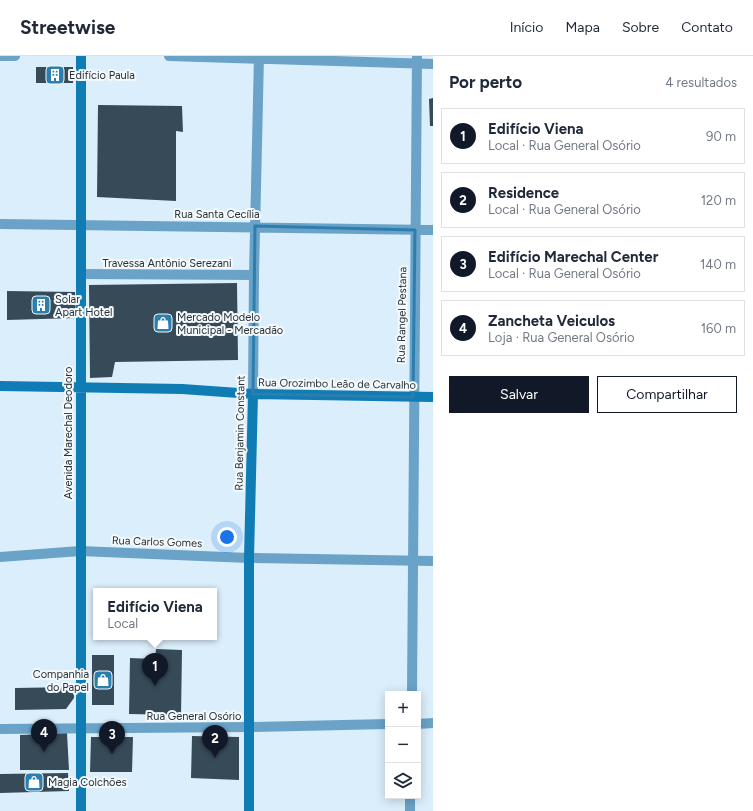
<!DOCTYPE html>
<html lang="pt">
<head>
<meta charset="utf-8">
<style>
  :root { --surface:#fff; --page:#f6f6f7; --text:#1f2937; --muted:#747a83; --line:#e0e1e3; --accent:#111827 }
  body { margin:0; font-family:Figtree,sans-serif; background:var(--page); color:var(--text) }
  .controls { position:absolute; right:12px; bottom:12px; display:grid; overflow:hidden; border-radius:0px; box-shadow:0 2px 10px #0003 }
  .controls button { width:36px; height:36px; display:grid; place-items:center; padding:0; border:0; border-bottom:1px solid var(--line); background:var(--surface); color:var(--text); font:20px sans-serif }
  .you { position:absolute; left:227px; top:481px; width:14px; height:14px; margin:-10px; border:3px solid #fff; border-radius:50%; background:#1a73e8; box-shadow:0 0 0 6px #1a73e833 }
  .badge { display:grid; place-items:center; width:26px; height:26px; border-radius:50%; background:var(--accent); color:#fff; font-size:13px; font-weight:700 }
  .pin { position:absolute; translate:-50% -33px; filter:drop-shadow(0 1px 2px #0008) }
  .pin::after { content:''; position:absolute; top:21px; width:14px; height:12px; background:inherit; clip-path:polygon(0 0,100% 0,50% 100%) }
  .popup { position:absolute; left:93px; top:532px; width:124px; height:52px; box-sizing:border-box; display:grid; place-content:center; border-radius:0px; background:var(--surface); filter:drop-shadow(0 1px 3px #0005); font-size:13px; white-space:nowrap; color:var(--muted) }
  .popup b { font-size:15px; color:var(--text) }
  .popup::after { content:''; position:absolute; left:50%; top:100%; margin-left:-8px; border:8px solid transparent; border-top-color:var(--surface) }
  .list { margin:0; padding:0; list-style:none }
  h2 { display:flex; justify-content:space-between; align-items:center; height:52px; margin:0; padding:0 16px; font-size:17px }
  h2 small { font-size:13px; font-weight:400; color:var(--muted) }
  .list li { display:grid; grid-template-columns:26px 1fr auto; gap:12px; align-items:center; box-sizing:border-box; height:56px; margin:0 8px 8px; padding:0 8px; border:1px solid var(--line); border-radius:0px }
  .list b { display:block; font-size:15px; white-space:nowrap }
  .list p { margin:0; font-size:13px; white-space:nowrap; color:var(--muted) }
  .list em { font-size:13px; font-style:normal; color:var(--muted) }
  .actions { display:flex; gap:8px; padding:12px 16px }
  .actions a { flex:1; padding:9px 0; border:1px solid var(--accent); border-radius:0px; text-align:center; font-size:14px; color:var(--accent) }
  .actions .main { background:var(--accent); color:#fff }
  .icon { flex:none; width:22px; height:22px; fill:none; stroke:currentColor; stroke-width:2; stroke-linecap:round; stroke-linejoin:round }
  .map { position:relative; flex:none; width:433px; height:755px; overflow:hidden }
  header { display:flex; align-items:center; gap:24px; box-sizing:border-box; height:56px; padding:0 20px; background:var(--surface); border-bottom:1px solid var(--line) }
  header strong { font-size:19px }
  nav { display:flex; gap:22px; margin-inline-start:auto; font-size:14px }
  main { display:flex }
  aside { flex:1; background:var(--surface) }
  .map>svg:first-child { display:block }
</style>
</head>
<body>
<header>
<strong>Streetwise</strong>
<nav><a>Início</a><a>Mapa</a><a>Sobre</a><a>Contato</a></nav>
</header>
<main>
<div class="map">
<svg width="433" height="755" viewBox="0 0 433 755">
  <rect width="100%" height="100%" fill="#dbeefb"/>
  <!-- building -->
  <path fill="#374a58" d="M36,11H73V27H36Z
    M433,42V70H430L429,43Z
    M98,49L182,50L183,76L176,75V145L97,141Z
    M237,227L238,304L115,306L112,321L90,322L89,229Z
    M7,235L75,236L76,262L7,264Z
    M156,593L182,594L181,659L129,658L130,602L155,603Z
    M92,599H114V649H92Z
    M74,631V642L66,653L15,654V632Z
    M67,677L69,714H20V679Z
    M192,680L239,681V724L191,722Z
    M91,681H133L132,716H90Z
    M68,717L69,735L0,737V718Z"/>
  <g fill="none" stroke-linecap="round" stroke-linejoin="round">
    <!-- minor -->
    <path stroke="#6aa2c8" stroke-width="10" d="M81,218L254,219
      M0,501L80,495L249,502L433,505
      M0,673L250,671L388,668"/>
    <!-- tertiary -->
    <path stroke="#6aa2c8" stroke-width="10" d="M0,0H15
      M169,0L433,8
      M0,168L433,174
      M253,338L254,219L259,0
      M412,638L417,0
      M418,668L433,667
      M410,755V740"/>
    <!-- secondary -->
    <path stroke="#0f7cb4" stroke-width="10" d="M0,330L182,333L253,338L433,341
      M81,755V0
      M249,755V502L253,338"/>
  </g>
  <!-- marked area -->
  <path fill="none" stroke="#2c7eaf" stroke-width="3" stroke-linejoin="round" d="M255,170L415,174L413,341L253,338Z"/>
  <!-- icons -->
  <defs>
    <symbol id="building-square" viewBox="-11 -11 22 22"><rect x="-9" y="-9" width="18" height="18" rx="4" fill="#2c7eaf" stroke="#f4f9fc"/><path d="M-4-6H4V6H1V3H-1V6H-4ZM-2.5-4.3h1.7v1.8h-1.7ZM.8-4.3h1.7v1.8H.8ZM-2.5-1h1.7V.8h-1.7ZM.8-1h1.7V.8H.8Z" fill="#fff"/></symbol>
    <symbol id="shop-square" viewBox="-11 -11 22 22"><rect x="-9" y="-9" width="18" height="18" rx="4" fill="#2c7eaf" stroke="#f4f9fc"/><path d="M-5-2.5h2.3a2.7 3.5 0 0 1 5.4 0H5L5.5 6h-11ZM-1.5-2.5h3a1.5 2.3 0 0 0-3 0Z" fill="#fff"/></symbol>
  </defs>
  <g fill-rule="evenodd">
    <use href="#building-square" x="44" y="8" width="22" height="22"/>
    <use href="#building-square" x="30" y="238" width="22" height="22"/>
    <use href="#shop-square" x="152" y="256" width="22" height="22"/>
    <use href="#shop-square" x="92" y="613" width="22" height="22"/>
    <use href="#shop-square" x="23" y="715" width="22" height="22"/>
  </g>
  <g text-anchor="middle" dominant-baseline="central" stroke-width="4" stroke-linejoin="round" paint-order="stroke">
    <!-- poi labels -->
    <g font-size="11" fill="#283137" stroke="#f4f9fc" text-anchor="start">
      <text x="69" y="19">Edifício Paula</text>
      <text x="55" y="243">Solar<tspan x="55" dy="13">Apart Hotel</tspan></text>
      <text x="177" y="261">Mercado Modelo<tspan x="177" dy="13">Municipal - Mercadão</tspan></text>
      <text x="89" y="618" text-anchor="end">Companhia<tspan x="89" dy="13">do Papel</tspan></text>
      <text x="48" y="726">Magia Colchões</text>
    </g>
    <!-- street labels -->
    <g font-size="11" fill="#283137" stroke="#f4f9fc">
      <text x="217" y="158">Rua Santa Cecília</text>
      <text x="167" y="207">Travessa Antônio Serezani</text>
      <text transform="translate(402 259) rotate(-89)">Rua Rangel Pestana</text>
      <text transform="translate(337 328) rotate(1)">Rua Orozimbo Leão de Carvalho</text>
      <text transform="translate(68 377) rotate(-90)">Avenida Marechal Deodoro</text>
      <text transform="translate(240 377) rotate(-89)">Rua Benjamin Constant</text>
      <text transform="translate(157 486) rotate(2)">Rua Carlos Gomes</text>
      <text x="194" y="660">Rua General Osório</text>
    </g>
  </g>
</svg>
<div class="controls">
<button>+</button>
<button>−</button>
<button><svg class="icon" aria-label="layers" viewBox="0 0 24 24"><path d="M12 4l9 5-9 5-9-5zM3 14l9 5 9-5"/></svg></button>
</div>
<div class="you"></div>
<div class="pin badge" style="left:155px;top:630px">1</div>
<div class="popup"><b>Edifício Viena</b>Local</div>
<div class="pin badge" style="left:215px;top:702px">2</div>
<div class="pin badge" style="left:112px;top:698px">3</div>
<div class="pin badge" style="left:44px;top:696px">4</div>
</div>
<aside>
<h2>Por perto<small>4 resultados</small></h2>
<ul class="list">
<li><span class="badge">1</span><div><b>Edifício Viena</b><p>Local · Rua General Osório</p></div><em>90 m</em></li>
<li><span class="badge">2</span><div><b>Residence</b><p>Local · Rua General Osório</p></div><em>120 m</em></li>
<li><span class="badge">3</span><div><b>Edifício Marechal Center</b><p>Local · Rua General Osório</p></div><em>140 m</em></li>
<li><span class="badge">4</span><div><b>Zancheta Veiculos</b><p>Loja · Rua General Osório</p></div><em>160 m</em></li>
</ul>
<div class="actions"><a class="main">Salvar</a><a>Compartilhar</a></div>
</aside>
</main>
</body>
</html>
